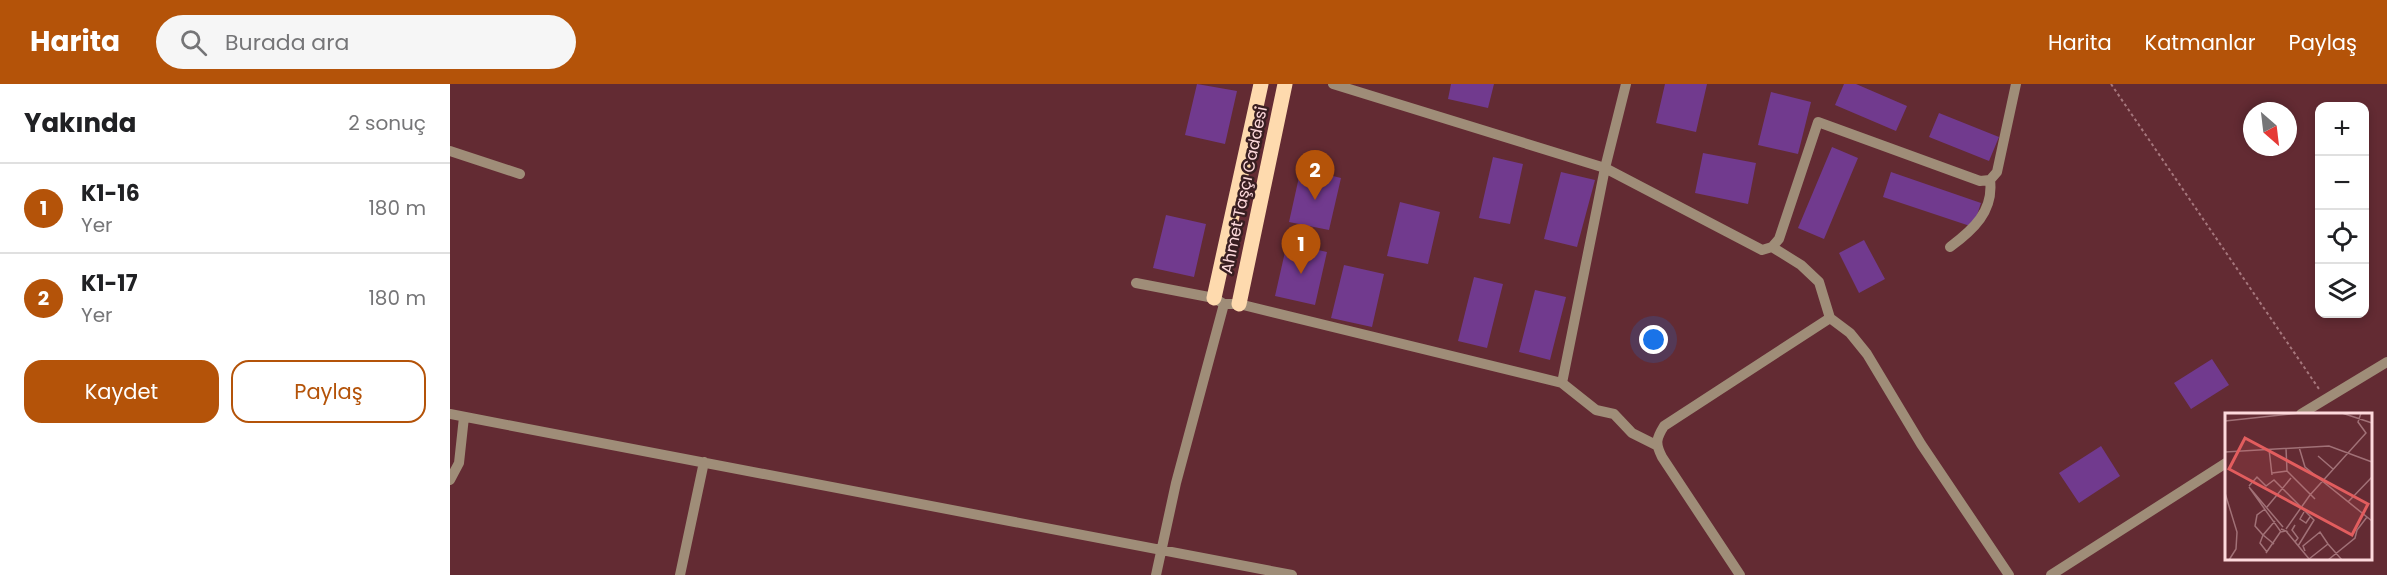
<!DOCTYPE html>
<html lang="tr">
<head>
<meta charset="utf-8">
<style>
  :root { --surface:#fff; --page:#f6f6f6; --text:#202124; --muted:#757577; --line:#e0e0e0; --accent:#b45309 }
  body { margin:0; font-family:Poppins,sans-serif; background:var(--page); color:var(--text) }
  .controls { position:absolute; right:18px; top:18px; display:grid; overflow:hidden; border-radius:12px; box-shadow:0 3px 9px #0003 }
  .controls button { width:54px; height:54px; display:grid; place-items:center; padding:0; border:0; border-bottom:2px solid var(--line); background:var(--surface); color:var(--text); font:30px sans-serif }
  .compass { position:absolute; left:1793px; top:18px; width:54px; height:54px; border-radius:50%; background:var(--surface); box-shadow:0 3px 9px #0003; rotate:152deg }
  .you { position:absolute; left:1204px; top:256px; width:21px; height:21px; margin:-15px; border:4px solid #fff; border-radius:50%; background:#1a73e8; box-shadow:0 0 0 9px #1a73e833 }
  .badge { display:grid; place-items:center; width:39px; height:39px; border-radius:50%; background:var(--accent); color:#fff; font-size:20px; font-weight:700 }
  .pin { position:absolute; translate:-50% -50px; filter:drop-shadow(0 2px 3px #0008) }
  .pin::after { content:''; position:absolute; top:32px; width:21px; height:18px; background:inherit; clip-path:polygon(0 0,100% 0,50% 100%) }
  .list { margin:0; padding:0; list-style:none }
  h2 { display:flex; justify-content:space-between; align-items:center; height:78px; margin:0; padding:0 24px; font-size:26px }
  h2 small { font-size:20px; font-weight:400; color:var(--muted) }
  .list li { display:grid; grid-template-columns:39px 1fr auto; gap:18px; align-items:center; box-sizing:border-box; height:90px; padding:0 24px; border-top:2px solid var(--line) }
  .list b { display:block; font-size:22px; white-space:nowrap }
  .list p { margin:0; font-size:20px; white-space:nowrap; color:var(--muted) }
  .list em { font-size:20px; font-style:normal; color:var(--muted) }
  .actions { display:flex; gap:12px; padding:18px 24px }
  .actions a { flex:1; padding:14px 0; border:2px solid var(--accent); border-radius:18px; text-align:center; font-size:21px; color:var(--accent) }
  .actions .main { background:var(--accent); color:#fff }
  .icon { flex:none; width:33px; height:33px; fill:none; stroke:currentColor; stroke-width:2; stroke-linecap:round; stroke-linejoin:round }
  .map { position:relative; flex:none; width:1937px; height:491px; overflow:hidden }
  header { display:flex; align-items:center; gap:36px; box-sizing:border-box; height:84px; padding:0 30px; background:var(--accent); color:#fff }
  header strong { font-size:28px }
  nav { display:flex; gap:33px; margin-inline-start:auto; font-size:21px }
  .search { width:420px; height:54px; background:var(--page); display:flex; align-items:center; gap:15px; box-sizing:border-box; padding:0 21px; border-radius:33px; color:var(--muted); font-size:22px }
  main { display:flex }
  aside { flex:1; background:var(--surface) }
  .map>svg:first-child { display:block }
</style>
</head>
<body>
<header>
<strong>Harita</strong>
<div class="search"><svg class="icon" aria-label="search" viewBox="0 0 24 24"><circle cx="10" cy="10" r="6"/><path d="M15 15l6 6"/></svg>Burada ara</div>
<nav><a>Harita</a><a>Katmanlar</a><a>Paylaş</a></nav>
</header>
<main>
<aside>
<h2>Yakında<small>2 sonuç</small></h2>
<ul class="list">
<li><span class="badge">1</span><div><b>K1-16</b><p>Yer</p></div><em>180 m</em></li>
<li><span class="badge">2</span><div><b>K1-17</b><p>Yer</p></div><em>180 m</em></li>
</ul>
<div class="actions"><a class="main">Kaydet</a><a>Paylaş</a></div>
</aside>
<div class="map">
<svg width="1937" height="491" viewBox="0 0 1937 491">
  <rect width="100%" height="100%" fill="#632b33"/>
  <!-- building -->
  <path fill="#713a8e" d="M747,0L787,7L775,60L735,51Z
    M1001,0H1044L1038,24L998,15Z
    M1215,0H1257L1246,48L1206,39Z
    M1394,0H1406L1457,22L1446,47L1385,21Z
    M1321,8L1361,18L1348,70L1308,61Z
    M1489,29L1549,53L1539,77L1479,53Z
    M1382,63L1408,74L1374,155L1348,144Z
    M1253,69L1306,79L1298,120L1245,109Z
    M1043,73L1073,80L1060,140L1029,134Z
    M851,84L891,94L879,146L839,138Z
    M1111,88L1145,96L1127,163L1094,155Z
    M1441,88L1531,119L1523,143L1433,113Z
    M950,118L990,128L978,180L937,172Z
    M716,131L756,140L744,193L703,184Z
    M1414,156L1435,195L1409,209L1389,169Z
    M837,159L877,168L865,221L825,212Z
    M894,181L934,190L922,243L881,234Z
    M1024,193L1053,200L1037,264L1008,257Z
    M1085,206L1116,213L1100,276L1069,268Z
    M1762,275L1779,301L1741,325L1724,299Z
    M1651,362L1670,392L1629,419L1609,389Z"/>
  <g fill="none" stroke-linecap="round" stroke-linejoin="round">
    <!-- path -->
    <path stroke="#a6777d" stroke-width="2" stroke-dasharray="3 3" stroke-linecap="butt" d="M1661,0L1869,305"/>
    <!-- minor -->
    <path stroke="#9f8d78" stroke-width="10" d="M883,0L1155,84L1312,166L1322,163L1329,155L1368,38L1530,97L1540,96L1547,88L1566,0
      M0,67L70,90
      M1322,163L1351,181L1369,198L1380,234L1400,249L1417,270L1471,360L1559,491
      M1500,163C1523,146 1544,127 1540,96
      M686,199L764,214L774,220H789L1112,299L1146,326L1164,330L1182,349L1206,361
      M1112,299L1155,84L1176,0
      M0,330L842,491
      M1851,330L1937,278
      M0,396L9,379L14,333
      M230,491L254,378
      M706,491L726,399L774,220
      M1290,491L1212,373C1205,359 1206,355 1214,342L1380,234
      M1601,491L1776,379"/>
    <!-- major -->
    <path stroke="#fedaae" stroke-width="15" d="M764,214L811,0
      M789,220L835,0"/>
  </g>
  <g text-anchor="middle" dominant-baseline="central" stroke-width="5" stroke-linejoin="round" paint-order="stroke">
    <!-- street labels -->
    <g font-size="16" fill="#fdd9dc" stroke="#381e21">
      <text transform="translate(794 106) rotate(-78)">Ahmet Taşçı Caddesi</text>
    </g>
  </g>
  <!-- overview -->
  <g transform="translate(1775 329)">
    <rect width="147" height="147" fill="#632b33"/>
    <path fill="none" stroke="#a17177" stroke-width="1.5" d="M117,0L147,10M0,8L74,0M74,34L80,54L147,108M44,36L47,62M0,39L104,33L147,49M93,43L108,56M62,58L90,86M47,60L62,58L61,35M24,73L32,64L41,73L49,67L89,107L73,133M0,80L12,119L11,136L4,147M85,82L141,20L133,9L136,0M123,89L147,64M42,94L66,65M40,96L32,102L30,113L38,122L50,108M79,99L75,106L81,110L85,104M70,112L67,117L73,125L70,129M56,116L61,118L56,119L24,74L58,114M61,116L85,82M61,118L85,147M80,138L78,133L95,119L103,131M42,139L35,130L38,122L49,131M41,140L56,118M84,146L103,131L117,147M103,147L130,125L132,117L142,104"/>
    <path fill="#e25d5e" fill-opacity="0.15" stroke="#e25d5e" stroke-width="3" d="M20,25L143,91L127,122L4,56Z"/>
    <rect width="147" height="147" fill="none" stroke="#fdd9dc" stroke-width="3"/>
  </g>
</svg>
<div class="controls">
<button>+</button>
<button>−</button>
<button><svg class="icon" aria-label="locate" viewBox="0 0 24 24"><circle cx="12" cy="12" r="6"/><path d="M12 2v4M12 18v4M2 12h4M18 12h4"/></svg></button>
<button><svg class="icon" aria-label="layers" viewBox="0 0 24 24"><path d="M12 4l9 5-9 5-9-5zM3 14l9 5 9-5"/></svg></button>
</div>
<svg class="compass" viewBox="-18 -18 36 36"><path d="M0-13l5 13h-10z" fill="#e53935"/><path d="M0 13l5-13h-10z" fill="#757577"/></svg>
<div class="you"></div>
<div class="pin badge" style="left:851px;top:190px">1</div>
<div class="pin badge" style="left:865px;top:116px">2</div>
</div>
</main>
</body>
</html>
